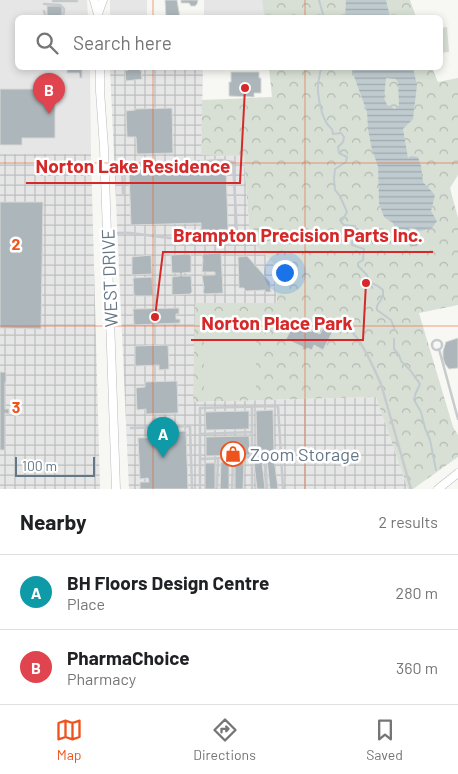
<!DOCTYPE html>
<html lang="en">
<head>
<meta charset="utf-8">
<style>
  :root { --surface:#fff; --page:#f6f6f6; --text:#202124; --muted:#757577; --line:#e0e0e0; --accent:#ef531d }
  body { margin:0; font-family:Barlow,sans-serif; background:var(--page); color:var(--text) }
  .scale { position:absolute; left:15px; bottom:12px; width:80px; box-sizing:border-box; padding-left:5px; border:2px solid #647787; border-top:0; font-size:14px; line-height:18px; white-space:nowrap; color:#647787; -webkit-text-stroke:4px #fff; paint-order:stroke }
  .you { position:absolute; left:284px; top:272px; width:18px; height:18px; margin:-12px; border:4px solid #fff; border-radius:50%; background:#1a73e8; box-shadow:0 0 0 8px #1a73e833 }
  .badge { display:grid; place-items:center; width:32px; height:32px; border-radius:50%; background:var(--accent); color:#fff; font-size:16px; font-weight:700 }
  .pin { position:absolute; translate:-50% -41px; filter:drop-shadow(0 1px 2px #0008) }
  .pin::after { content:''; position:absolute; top:26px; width:18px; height:15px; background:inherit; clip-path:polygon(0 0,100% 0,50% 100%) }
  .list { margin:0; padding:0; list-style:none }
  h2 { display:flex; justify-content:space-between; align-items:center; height:65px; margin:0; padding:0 20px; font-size:21px }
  h2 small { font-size:16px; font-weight:400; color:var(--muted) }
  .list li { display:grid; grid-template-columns:32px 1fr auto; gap:15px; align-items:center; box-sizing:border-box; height:75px; padding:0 20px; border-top:1px solid var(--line) }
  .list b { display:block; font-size:19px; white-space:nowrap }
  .list p { margin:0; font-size:16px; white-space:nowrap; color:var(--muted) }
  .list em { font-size:16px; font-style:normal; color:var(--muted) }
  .icon { flex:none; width:28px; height:28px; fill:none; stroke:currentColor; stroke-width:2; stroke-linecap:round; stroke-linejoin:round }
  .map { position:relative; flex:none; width:458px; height:489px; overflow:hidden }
  .search { position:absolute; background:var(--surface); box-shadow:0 2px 8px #0003; left:15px; right:15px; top:15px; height:55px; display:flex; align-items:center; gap:12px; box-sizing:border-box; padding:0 18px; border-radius:8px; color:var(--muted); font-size:19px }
  .sheet { height:215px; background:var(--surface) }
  nav { display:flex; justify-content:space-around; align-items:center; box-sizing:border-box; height:70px; border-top:1px solid var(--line); background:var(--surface); font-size:14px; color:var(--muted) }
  nav a { display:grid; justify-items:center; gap:2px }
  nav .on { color:var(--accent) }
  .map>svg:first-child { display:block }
</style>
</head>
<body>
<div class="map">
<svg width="458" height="489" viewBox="0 0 458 489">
  <defs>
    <pattern id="industrial-grid" width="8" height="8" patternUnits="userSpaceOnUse" patternTransform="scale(1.25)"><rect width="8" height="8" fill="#e5e6e5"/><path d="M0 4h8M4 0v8" fill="none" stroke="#bdbfbf"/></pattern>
    <pattern id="park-crowns" width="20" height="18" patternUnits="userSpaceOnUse" patternTransform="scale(1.25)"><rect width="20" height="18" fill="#d8e0d5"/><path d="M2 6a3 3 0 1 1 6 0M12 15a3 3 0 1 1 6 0" fill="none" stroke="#b3bab2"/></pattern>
    <pattern id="water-rules" width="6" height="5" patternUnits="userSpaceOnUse" patternTransform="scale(1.25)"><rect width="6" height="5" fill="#c0cbd0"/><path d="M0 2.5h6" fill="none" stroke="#a0aaae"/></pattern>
  </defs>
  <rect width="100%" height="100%" fill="#f7f7f4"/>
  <!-- built -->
  <path fill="#e5e6e5" d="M0,0H87L88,17L18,18V68H90L91,154H0Z
    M110,0H147V17H110Z
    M204,0H262L264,17L204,18Z"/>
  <!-- industrial -->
  <path fill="url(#industrial-grid)" d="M110,68H203L201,155L244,156L250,238L273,263L277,303L193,402L376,397L408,489H129Z
    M0,154H91L100,489H0Z"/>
  <!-- park -->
  <path fill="url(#park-crowns)" d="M262,0H410L416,17H264Z
    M269,68H432L438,82L458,78V175L450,188L458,218V305L419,313L453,427L458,435V457L413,489H408L376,397L193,402L195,303H277L273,263L250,239L244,156L201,155L202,100L272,97Z"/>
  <!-- pitch -->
  <path fill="#d8e0d5" d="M447,27L449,52L441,53V28Z
    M204,311H256V394H204Z"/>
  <!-- water -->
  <path fill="url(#water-rules)" fill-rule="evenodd" d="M346,0H386L390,17H345Z
    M351,68H413L417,85L413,119L403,129L408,158L411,156L418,157L421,166L423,182L435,195L431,211L437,221L432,228L417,232L416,229L411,228L399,232L395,228L393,223L384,217L379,203L378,166L372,150L368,129L367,112ZM386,78L396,79L398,83L399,105L395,109L387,105L384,98Z"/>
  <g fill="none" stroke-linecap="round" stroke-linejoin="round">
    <!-- stream -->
    <path stroke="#c0cbd0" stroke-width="2" d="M319,0L324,18
      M321,68C320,75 317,84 318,92C319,103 323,123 332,129L333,134L341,133L344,137L343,142L338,147L339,153L347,157L346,162L335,169L334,179L335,190L340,196L347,212L341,222L344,225L355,226L357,234L352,242V245L364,249L363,260L358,263V266L367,275L369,282L378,286L383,290V296L377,306V310L391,320L395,330
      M394,339V349L399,355L401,361L410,370L420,384L415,395L414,400L421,412L425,428L430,440L436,470"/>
  </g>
  <!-- building -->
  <path fill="#adb6bb" stroke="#d9d9d6" d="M52,0H78V2H52Z
    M165,0H177L180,18H166Z
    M181,0H198L197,4L195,6H191L189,3H181Z
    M47,6H60L62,8V15L57,17L47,18Z
    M67,68H82V78H80L79,73H67Z
    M126,68H138L139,70H141L142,79L126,81L125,71L128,70V68Z
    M231,72H259V78H261V93H254V97L229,96V82H231Z
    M0,89H55V138H22V145H0Z
    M172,108L173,153L137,154L136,137H127L126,111L135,110V109Z
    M226,167L228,230L201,231V223L131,225L129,170Z
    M0,202H43L41,329L0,328Z
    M417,238L418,246L410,247L409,239Z
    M221,253L223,293L205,294L203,292L204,288L202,275H215V272H202L203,259L202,258H203L202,256L203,254Z
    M186,254H189L191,256V272L182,273V276H191L192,292L190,294L172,295V277L180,276V273H172L171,255Z
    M151,255L152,274L132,275V257Z
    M247,256L270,282L271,292H265V290L245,291L244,288H239L238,257Z
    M152,277L153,296H134L133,278Z
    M179,308V314H176V319H180V323L134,325L133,309Z
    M294,324L311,332L312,330L320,334L325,324L334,329L323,350L314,345L312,350L307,348L306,350L302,349L303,347L286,339Z
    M458,338V368L449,369L445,364L443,358V351L446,342Z
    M168,345L169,369L159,370V365L135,366V346Z
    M0,372H6V382H5V409H9V414L5,413V450H0Z
    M177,381L178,413L146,414V409L137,410L136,388L145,387V382Z
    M273,410L274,451L257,452L256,411Z
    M249,411V429L206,430L205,412Z
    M186,431L188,489H140V482H149L148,478L140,479L138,438L160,437V432Z
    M249,436L250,455L206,456V437Z
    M274,458L278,489H270L267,459Z
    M221,462L229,463V489H220Z
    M235,462H244L243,489H235Z
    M262,462L265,489H257L254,463Z
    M205,463H215V489H205Z"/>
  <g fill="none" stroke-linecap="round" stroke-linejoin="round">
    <defs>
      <path id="secondary" d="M94,0L99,18
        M98,14L103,0
        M100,68V91L104,148L116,489
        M438,489L458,473"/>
    </defs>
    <!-- secondary casing -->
    <use href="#secondary" stroke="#b9bec3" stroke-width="9"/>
    <!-- lane -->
    <path stroke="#c7cbce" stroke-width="2.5" d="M44,4L60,5L64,9L63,18
      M44,11L46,18
      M122,167L123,193
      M106,168L221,160L233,162L237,235L170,238L130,233H109
      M320,316C330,319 341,322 349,329C362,340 374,369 381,384L411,489
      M432 345a5 5 0 1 1 10 0a5 5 0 1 1-10 0Z
      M439,349L458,419
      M252,407V489
      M131,428L190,426L192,489
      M200,434L252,432
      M265,455L267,489
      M200,459L251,457L281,453
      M200,489V408L278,406L283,489
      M217,489L218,459
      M232,489L233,458"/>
    <!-- secondary -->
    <use href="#secondary" stroke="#fff" stroke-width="8"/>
  </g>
  <!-- grid -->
  <path fill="none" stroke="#ef531d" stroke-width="1" stroke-opacity="0.55" d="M153,0V18M305,0V18M153,68V489M305,68V489M0,163H458M0,326H458"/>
  <!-- icons -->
  <defs>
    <symbol id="shop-ring" viewBox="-11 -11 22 22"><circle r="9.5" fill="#fff" stroke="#ef531d" stroke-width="1.5"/><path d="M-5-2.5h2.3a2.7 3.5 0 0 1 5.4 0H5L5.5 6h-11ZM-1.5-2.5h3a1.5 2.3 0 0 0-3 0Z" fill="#ef531d"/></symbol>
  </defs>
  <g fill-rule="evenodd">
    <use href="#shop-ring" x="219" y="440" width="28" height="28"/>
  </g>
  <g text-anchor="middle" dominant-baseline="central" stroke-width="5" stroke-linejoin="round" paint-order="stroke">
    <!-- street labels -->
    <g font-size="18" fill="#647787" stroke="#fff">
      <text transform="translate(109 278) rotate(-92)">WEST DRIVE</text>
    </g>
    <!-- poi labels -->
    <g font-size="18" fill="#647787" stroke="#fff" text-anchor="start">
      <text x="250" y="454">Zoom Storage</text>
    </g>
  </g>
  <g font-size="16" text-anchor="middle" font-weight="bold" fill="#ef531d" stroke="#fff" stroke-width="5" stroke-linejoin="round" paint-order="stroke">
    <text x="16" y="250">2</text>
    <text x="16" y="413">3</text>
  </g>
  <!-- callouts -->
  <path fill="none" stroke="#d62828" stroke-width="2" d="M245 88L240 183H26M155 317L163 252H433M366 283L363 340H191"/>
  <g fill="#d62828" stroke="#fff" stroke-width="2">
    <circle cx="245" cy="88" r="5"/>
    <circle cx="155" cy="317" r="5"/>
    <circle cx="366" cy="283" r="5"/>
  </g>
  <g font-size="19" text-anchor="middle" font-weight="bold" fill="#d62828" stroke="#fff" stroke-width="5" stroke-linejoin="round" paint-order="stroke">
    <text x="133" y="173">Norton Lake Residence</text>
    <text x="298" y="242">Brampton Precision Parts Inc.</text>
    <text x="277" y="330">Norton Place Park</text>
  </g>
</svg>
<div class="scale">100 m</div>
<div class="you"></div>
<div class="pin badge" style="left:163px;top:458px;background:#0f9aa8">A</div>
<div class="pin badge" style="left:49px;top:114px;background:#e0444e">B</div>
<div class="search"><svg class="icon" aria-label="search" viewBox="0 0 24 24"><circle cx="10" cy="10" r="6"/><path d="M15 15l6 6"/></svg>Search here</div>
</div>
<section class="sheet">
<h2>Nearby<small>2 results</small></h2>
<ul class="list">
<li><span class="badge" style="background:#0f9aa8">A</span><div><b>BH Floors Design Centre</b><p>Place</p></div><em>280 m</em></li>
<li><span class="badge" style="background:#e0444e">B</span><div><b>PharmaChoice</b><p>Pharmacy</p></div><em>360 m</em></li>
</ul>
</section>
<nav>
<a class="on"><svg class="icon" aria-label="map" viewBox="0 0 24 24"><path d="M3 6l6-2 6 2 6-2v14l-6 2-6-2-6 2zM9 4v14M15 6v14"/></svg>Map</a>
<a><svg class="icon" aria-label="directions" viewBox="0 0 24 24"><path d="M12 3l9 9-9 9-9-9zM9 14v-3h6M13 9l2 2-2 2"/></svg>Directions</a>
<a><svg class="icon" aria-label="saved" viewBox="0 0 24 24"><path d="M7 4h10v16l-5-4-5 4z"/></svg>Saved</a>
</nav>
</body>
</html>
